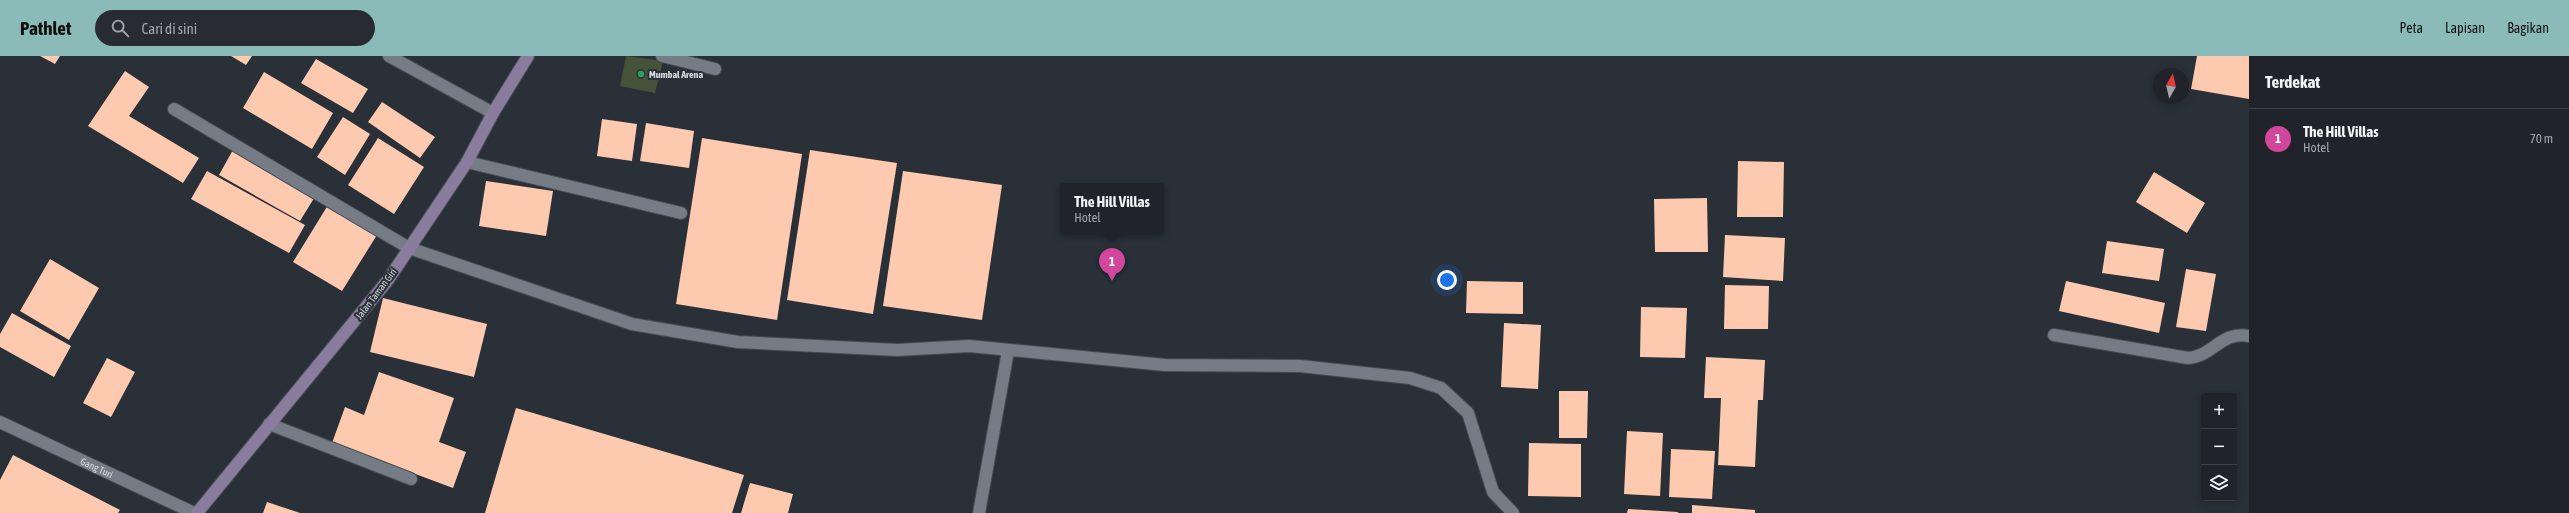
<!DOCTYPE html>
<html lang="id">
<head>
<meta charset="utf-8">
<style>
  :root { --surface:#20242a; --page:#282c32; --text:#f1f3f6; --muted:#a2a4a8; --line:#3d4147; --accent:#8bbbb9 }
  body { margin:0; font-family:"Asap Condensed",sans-serif; background:var(--page); color:var(--text) }
  .controls { position:absolute; right:12px; bottom:12px; display:grid; overflow:hidden; border-radius:4px; box-shadow:0 2px 10px #0003 }
  .controls button { width:36px; height:36px; display:grid; place-items:center; padding:0; border:0; border-bottom:1px solid var(--line); background:var(--surface); color:var(--text); font:20px sans-serif }
  .compass { position:absolute; left:2153px; top:12px; width:36px; height:36px; border-radius:50%; background:var(--surface); box-shadow:0 2px 10px #0003; rotate:8deg }
  .you { position:absolute; left:1447px; top:224px; width:14px; height:14px; margin:-10px; border:3px solid #fff; border-radius:50%; background:#1a73e8; box-shadow:0 0 0 6px #1a73e833 }
  .badge { display:grid; place-items:center; width:26px; height:26px; border-radius:50%; background:var(--accent); color:#fff; font-size:13px; font-weight:700 }
  .pin { position:absolute; translate:-50% -33px; filter:drop-shadow(0 1px 2px #0008) }
  .pin::after { content:''; position:absolute; top:21px; width:14px; height:12px; background:inherit; clip-path:polygon(0 0,100% 0,50% 100%) }
  .popup { position:absolute; left:1060px; top:127px; width:104px; height:52px; box-sizing:border-box; display:grid; place-content:center; border-radius:4px; background:var(--surface); filter:drop-shadow(0 1px 3px #0005); font-size:13px; white-space:nowrap; color:var(--muted) }
  .popup b { font-size:15px; color:var(--text) }
  .popup::after { content:''; position:absolute; left:50%; top:100%; margin-left:-8px; border:8px solid transparent; border-top-color:var(--surface) }
  .list { margin:0; padding:0; list-style:none }
  h2 { display:flex; justify-content:space-between; align-items:center; height:52px; margin:0; padding:0 16px; font-size:17px }
  h2 small { font-size:13px; font-weight:400; color:var(--muted) }
  .list li { display:grid; grid-template-columns:26px 1fr auto; gap:12px; align-items:center; box-sizing:border-box; height:60px; padding:0 16px; border-top:1px solid var(--line) }
  .list b { display:block; font-size:15px; white-space:nowrap }
  .list p { margin:0; font-size:13px; white-space:nowrap; color:var(--muted) }
  .list em { font-size:13px; font-style:normal; color:var(--muted) }
  .icon { flex:none; width:22px; height:22px; fill:none; stroke:currentColor; stroke-width:2; stroke-linecap:round; stroke-linejoin:round }
  .map { position:relative; flex:none; width:2249px; height:457px; overflow:hidden }
  header { display:flex; align-items:center; gap:24px; box-sizing:border-box; height:56px; padding:0 20px; background:var(--accent); color:#111 }
  header strong { font-size:19px }
  nav { display:flex; gap:22px; margin-inline-start:auto; font-size:14px }
  .search { width:280px; height:36px; background:var(--page); display:flex; align-items:center; gap:10px; box-sizing:border-box; padding:0 14px; border-radius:22px; color:var(--muted); font-size:15px }
  main { display:flex }
  aside { flex:1; background:var(--surface) }
  .map>svg:first-child { display:block }
</style>
</head>
<body>
<header>
<strong>Pathlet</strong>
<div class="search"><svg class="icon" aria-label="search" viewBox="0 0 24 24"><circle cx="10" cy="10" r="6"/><path d="M15 15l6 6"/></svg>Cari di sini</div>
<nav><a>Peta</a><a>Lapisan</a><a>Bagikan</a></nav>
</header>
<main>
<div class="map">
<svg width="2249" height="457" viewBox="0 0 2249 457">
  <rect width="100%" height="100%" fill="#2a3038"/>
  <!-- green -->
  <path fill="#445339" d="M626,0L663,5L655,37L620,30Z"/>
  <!-- building -->
  <path fill="#fecaaf" d="M40,0H60L55,8Z
    M231,0H252L246,9Z
    M2197,0H2249V43L2191,33Z
    M316,3L368,33L353,57L301,27Z
    M125,15L149,31L129,60L199,102L183,127L88,70Z
    M264,16L333,57L312,93L243,52Z
    M382,46L435,81L420,102L368,66Z
    M343,61L370,78L345,119L317,101Z
    M602,63L637,68L632,105L597,100Z
    M646,67L694,75L689,112L640,105Z
    M378,82L424,111L394,158L348,129Z
    M702,82L802,98L777,264L676,248Z
    M234,92L316,139L300,165L219,119Z
    M810,94L897,107L873,258L787,244Z
    M1738,105L1784,106L1783,161H1737Z
    M207,115L305,169L289,197L191,143Z
    M903,115L1002,129L982,264L883,250Z
    M2154,116L2205,147L2187,177L2136,146Z
    M486,125L553,135L546,180L479,170Z
    M1707,142L1708,196H1655L1654,143Z
    M328,149L377,179L342,235L293,206Z
    M1725,179L1785,182L1783,225L1723,221Z
    M2107,185L2164,193L2159,225L2102,217Z
    M50,203L99,232L69,284L20,255Z
    M2186,213L2216,218L2206,275L2176,271Z
    M1467,225L1523,226V258L1466,257Z
    M2066,225L2165,247L2159,277L2059,255Z
    M1725,229L1769,230L1768,273H1724Z
    M383,242L487,268L474,321L370,296Z
    M1641,251L1687,252L1685,302L1640,301Z
    M12,257L71,290L54,321L0,291V278Z
    M1504,267L1541,269L1538,333L1501,331Z
    M1706,301L1765,304L1763,344H1758L1755,411L1718,409L1721,342H1704Z
    M107,302L135,316L111,361L83,347Z
    M379,316L454,342L439,386L466,396L453,432L332,387L345,351L364,359Z
    M1559,335H1588L1587,382H1559Z
    M516,352L744,419L732,457H485Z
    M1627,375L1663,377L1660,440L1624,438Z
    M1529,387L1581,388V441L1528,440Z
    M1671,393L1715,395L1712,443L1669,441Z
    M13,399L120,454L118,457H0V424Z
    M750,427L793,438L788,457H741Z
    M267,446L300,457H263Z
    M1692,449L1755,454V457H1692Z
    M1628,453L1678,456V457H1627Z"/>
  <g fill="none" stroke-linecap="round" stroke-linejoin="round">
    <defs>
      <path id="lane" d="M467,106L681,157
        M269,368L411,423"/>
      <g id="street">
        <path d="M389,0L493,57"/>
        <path d="M662,0L715,13"/>
        <path d="M174,53L409,192L632,268L738,286L897,294L969,290L1165,309L1300,310L1410,322L1441,332L1468,357L1493,436L1513,457"/>
        <path d="M2054,279L2188,302C2214,300 2220,275 2249,280"/>
        <path id="s1" d="M0,366L194,457"/>
        <path d="M979,457L1008,295"/>
      </g>
      <path id="secondary" d="M197,457L388,224L467,106L493,57L528,0"/>
    </defs>
    <!-- lane casing -->
    <use href="#lane" stroke="#464b51" stroke-width="14"/>
    <!-- street casing -->
    <use href="#street" stroke="#464b51" stroke-width="14"/>
    <!-- secondary casing -->
    <use href="#secondary" stroke="#464b51" stroke-width="14"/>
    <!-- lane -->
    <use href="#lane" stroke="#757c85" stroke-width="12"/>
    <!-- street -->
    <use href="#street" stroke="#757c85" stroke-width="12"/>
    <!-- secondary -->
    <use href="#secondary" stroke="#897c9d" stroke-width="12"/>
  </g>
  <!-- markers -->
  <circle fill="#2e9e5b" stroke="#2a3038" stroke-width="1.5" cx="641" cy="18" r="4"/>
  <g text-anchor="middle" dominant-baseline="central" stroke-width="4" stroke-linejoin="round" paint-order="stroke">
    <!-- poi labels -->
    <g font-size="10" font-weight="bold" fill="#d8dce1" stroke="#2a3038" text-anchor="start">
      <text x="649" y="18">Mumbal Arena</text>
    </g>
    <!-- street labels -->
    <g font-size="10" fill="#d8dce1" stroke="#2a3038">
      <text transform="translate(376 238) rotate(-53)">Jalan Taman Giri</text>
      <text stroke="none"><textPath href="#s1" startOffset="107">Gang Turi</textPath></text>
    </g>
  </g>
</svg>
<div class="controls">
<button>+</button>
<button>−</button>
<button><svg class="icon" aria-label="layers" viewBox="0 0 24 24"><path d="M12 4l9 5-9 5-9-5zM3 14l9 5 9-5"/></svg></button>
</div>
<svg class="compass" viewBox="-18 -18 36 36"><path d="M0-13l5 13h-10z" fill="#e53935"/><path d="M0 13l5-13h-10z" fill="#a2a4a8"/></svg>
<div class="you"></div>
<div class="pin badge" style="left:1112px;top:225px;background:#d1479c">1</div>
<div class="popup"><b>The Hill Villas</b>Hotel</div>
</div>
<aside>
<h2>Terdekat<small></small></h2>
<ul class="list">
<li><span class="badge" style="background:#d1479c">1</span><div><b>The Hill Villas</b><p>Hotel</p></div><em>70 m</em></li>
</ul>
</aside>
</main>
</body>
</html>
